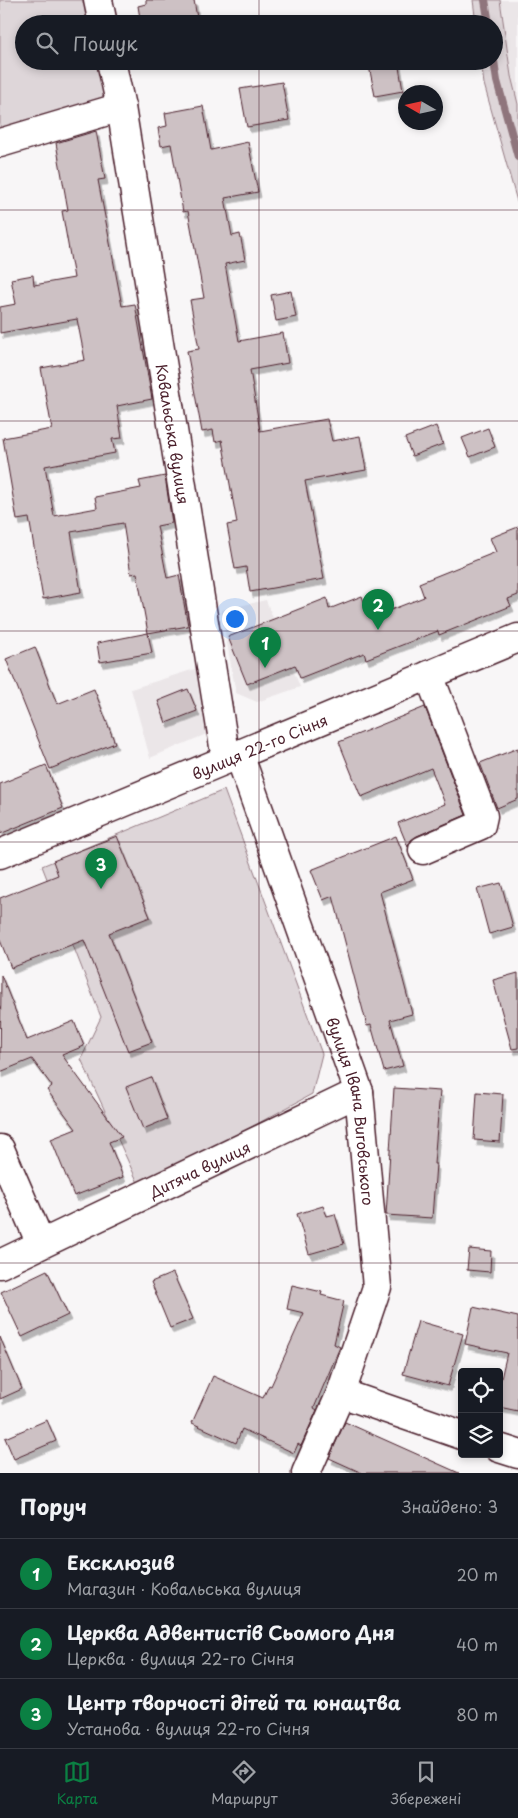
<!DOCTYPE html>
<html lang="uk">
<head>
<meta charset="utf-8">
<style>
  :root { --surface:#171b24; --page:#20242c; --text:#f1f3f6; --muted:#9ea1a6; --line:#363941; --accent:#0b8043 }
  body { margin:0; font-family:"Playpen Sans",sans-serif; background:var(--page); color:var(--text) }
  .controls { position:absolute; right:15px; bottom:15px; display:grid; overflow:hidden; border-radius:5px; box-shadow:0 2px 8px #0003 }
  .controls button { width:45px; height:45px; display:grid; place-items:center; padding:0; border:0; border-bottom:1px solid var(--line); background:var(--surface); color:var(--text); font:25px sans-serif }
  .compass { position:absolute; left:398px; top:85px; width:45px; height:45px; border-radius:50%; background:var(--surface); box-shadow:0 2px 8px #0003; rotate:279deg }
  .you { position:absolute; left:234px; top:618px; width:18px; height:18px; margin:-12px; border:4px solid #fff; border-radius:50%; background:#1a73e8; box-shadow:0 0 0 8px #1a73e833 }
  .badge { display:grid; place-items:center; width:32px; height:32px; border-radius:50%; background:var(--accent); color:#fff; font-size:16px; font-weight:700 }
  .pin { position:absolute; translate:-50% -41px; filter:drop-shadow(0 1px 2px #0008) }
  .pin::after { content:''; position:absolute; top:26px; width:18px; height:15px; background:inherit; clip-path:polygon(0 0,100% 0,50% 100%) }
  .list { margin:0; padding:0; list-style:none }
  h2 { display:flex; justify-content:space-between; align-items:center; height:65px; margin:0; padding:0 20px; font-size:21px }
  h2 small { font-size:16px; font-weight:400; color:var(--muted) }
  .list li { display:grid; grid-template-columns:32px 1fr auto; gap:15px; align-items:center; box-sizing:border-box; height:70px; padding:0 20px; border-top:1px solid var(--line) }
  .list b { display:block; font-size:19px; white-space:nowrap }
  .list p { margin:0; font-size:16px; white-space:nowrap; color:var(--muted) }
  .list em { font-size:16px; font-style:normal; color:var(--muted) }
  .icon { flex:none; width:28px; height:28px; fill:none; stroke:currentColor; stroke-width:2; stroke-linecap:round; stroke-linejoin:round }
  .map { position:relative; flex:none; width:518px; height:1473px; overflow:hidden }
  .search { position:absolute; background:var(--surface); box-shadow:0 2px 8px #0003; left:15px; right:15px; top:15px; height:55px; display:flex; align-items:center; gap:12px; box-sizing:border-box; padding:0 18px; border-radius:28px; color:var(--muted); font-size:19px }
  .sheet { height:275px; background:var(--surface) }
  nav { display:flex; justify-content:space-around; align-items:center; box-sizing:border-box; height:70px; border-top:1px solid var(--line); background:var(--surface); font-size:14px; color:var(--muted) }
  nav a { display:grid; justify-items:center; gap:2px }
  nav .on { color:var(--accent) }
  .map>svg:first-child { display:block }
</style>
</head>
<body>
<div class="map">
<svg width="518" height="1473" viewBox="0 0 518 1473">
  <defs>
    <filter id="shadow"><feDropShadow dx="3" dy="5.5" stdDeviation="0" flood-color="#0004"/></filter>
  </defs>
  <rect width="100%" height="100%" fill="#f8f6f7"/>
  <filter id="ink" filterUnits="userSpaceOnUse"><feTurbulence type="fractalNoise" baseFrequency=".02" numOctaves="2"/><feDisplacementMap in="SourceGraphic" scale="10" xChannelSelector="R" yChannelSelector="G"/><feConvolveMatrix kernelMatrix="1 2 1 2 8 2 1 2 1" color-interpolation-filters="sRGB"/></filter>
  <g filter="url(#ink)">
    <!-- built -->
    <path fill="#ebe6e8" d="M500,0H518V104L511,76Z
      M266,600L300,687L257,702L236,693L221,610Z
      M198,668L209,733L150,758L131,689Z"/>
    <!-- green -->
    <path fill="#ded6d9" stroke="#947a82" d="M0,0H91L97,24H24V61H105L114,104L0,138Z
      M473,0H500L511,76L518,104V205L484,84L481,61H494V24H476Z
      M224,790L322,1054L312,1094L211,1149L139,1185L81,1059L101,1017L42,866Z"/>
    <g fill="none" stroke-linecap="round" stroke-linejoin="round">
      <!-- stream -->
      <path stroke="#8f747b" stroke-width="8" d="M485,0L489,24
        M494,61L497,81L518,157"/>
    </g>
    <!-- building -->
    <path fill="#cdc1c4" stroke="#4a1f2b" filter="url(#shadow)" d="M146,0H194L198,24H141L138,6L146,4Z
      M368,61H398L403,91L375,96Z
      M282,82L289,120L247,127L240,89Z
      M203,106L211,150L248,142L258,192L225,198L232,236L240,234L245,260L225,264L239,341L283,333L288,363L250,370L260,431L327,419L332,441L360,436L366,470L305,481L324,579L250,592L246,567L235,569L227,525L237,523L222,440L215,442L213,430L202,432L187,351L199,349L190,300L204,298L188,211L183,212L171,144L161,146L158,128L167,126L165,113Z
      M96,131L105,179L98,180L122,306L135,304L152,399L117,406L122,438L112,439L115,453L45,466L54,516L97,508L95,497L141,488L139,481L165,476L172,523L157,526L167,578L179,575L188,626L148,633L137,573L131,574L123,523L71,532L81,592L43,599L29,518L17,520L3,438L52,429L41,368L85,360L77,319L0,333V307L16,304L11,279L33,275L34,285L74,278L62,211L68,210L56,143Z
      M291,291L296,317L276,321L271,295Z
      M436,426L443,444L412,456L405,438Z
      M488,428L495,447L470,457L462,438Z
      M518,527V595L508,599L511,606L439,635L438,631L366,659L364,653L300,678L295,665L247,684L228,637L327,598L329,609L362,596L370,618L424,597L419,583L496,552L490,538Z
      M148,633L152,653L100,662L97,643Z
      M35,647L57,704L94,689L115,743L50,769L6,659Z
      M188,689L197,711L166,723L158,701Z
      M425,707L466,815L417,836L411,840L408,847L398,823L445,804L431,768L361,797L339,742Z
      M518,748V799L497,808L480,763Z
      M46,765L63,808L0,834V784Z
      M117,836L150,917L109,933L152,1042L128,1051L84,940L11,968L0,940V898L58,875L53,861Z
      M396,836L413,879L380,892L412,1014L390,1020L403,1066L384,1071L371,1025L367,1026L333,896L323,900L311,870Z
      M501,883L513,927L489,934L477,889Z
      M518,973V1048L512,1049L493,980Z
      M1,975L27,1040L74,1021L84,1046L62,1055L122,1137L109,1142L123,1177L74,1196L51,1139L76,1129L47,1090L52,1086L32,1059L0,1072Z
      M151,1077L167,1119L143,1129L126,1087Z
      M394,1088L440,1091L434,1164H436L432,1218L386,1215Z
      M477,1092L503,1094L500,1142L474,1140Z
      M323,1206L327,1216L335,1214L344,1244L309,1254L297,1214Z
      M469,1249L491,1251L490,1272L467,1270Z
      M47,1270L68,1315L22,1337L1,1292Z
      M173,1273L193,1319L170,1328L151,1282Z
      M292,1285L322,1292L321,1295L344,1301L334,1344L340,1347L314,1408L317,1410L301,1446L298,1444L294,1453L242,1429L236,1443L192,1423L213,1376L263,1398L269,1385L271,1386L304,1313L287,1309Z
      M473,1307L518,1317V1411L499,1407V1387L507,1353L465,1344Z
      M418,1321L463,1334L448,1386L403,1374Z
      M0,1337L22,1389L0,1399Z
      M47,1420L56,1441L14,1459L5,1438Z
      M345,1422L459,1473H362L329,1458Z"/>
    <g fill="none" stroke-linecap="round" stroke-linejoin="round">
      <defs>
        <g id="minor">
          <path d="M98,0L103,24"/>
          <path id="s1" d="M111,61L121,107L226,759"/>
          <path d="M0,143L121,107"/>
          <path id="s2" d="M239,754L359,1092L377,1287L341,1393L306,1473"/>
          <path d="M423,850L481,825L483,816L429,675"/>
          <path d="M0,1149L41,1244"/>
          <path id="s3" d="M0,1264L359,1092"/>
          <path d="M341,1393L462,1435"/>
          <path d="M499,1448L518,1454"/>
        </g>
        <g id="major">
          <path id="s4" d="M0,854L518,638"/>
        </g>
      </defs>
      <!-- minor casing -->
      <use href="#minor" stroke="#4a1f2b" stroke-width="31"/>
      <!-- major casing -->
      <use href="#major" stroke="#4a1f2b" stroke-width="31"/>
      <!-- minor -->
      <use href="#minor" stroke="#fff" stroke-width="28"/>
      <!-- major -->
      <use href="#major" stroke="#fff" stroke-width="28"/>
    </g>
  </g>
  <!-- grid -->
  <path fill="none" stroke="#4a1f2b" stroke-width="1" stroke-opacity="0.55" d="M259,0V24M259,61V1473M0,210H518M0,421H518M0,631H518M0,842H518M0,1052H518M0,1263H518"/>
  <g text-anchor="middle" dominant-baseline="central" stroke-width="5" stroke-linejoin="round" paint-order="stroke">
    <!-- street labels -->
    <g font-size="15" fill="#4a1f2b" stroke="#fff">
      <text stroke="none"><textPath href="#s1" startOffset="378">Ковальська вулиця</textPath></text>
      <text stroke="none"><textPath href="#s4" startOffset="281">вулиця 22-го Січня</textPath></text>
      <text stroke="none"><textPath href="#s2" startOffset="376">вулиця Івана Виговського</textPath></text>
      <text stroke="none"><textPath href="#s3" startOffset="221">Дитяча вулиця</textPath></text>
    </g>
  </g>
</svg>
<div class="controls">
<button><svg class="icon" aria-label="locate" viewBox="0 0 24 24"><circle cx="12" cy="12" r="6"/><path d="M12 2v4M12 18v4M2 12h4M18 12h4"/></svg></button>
<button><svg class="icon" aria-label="layers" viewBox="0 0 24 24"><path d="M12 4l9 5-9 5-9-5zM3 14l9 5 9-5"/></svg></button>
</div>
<svg class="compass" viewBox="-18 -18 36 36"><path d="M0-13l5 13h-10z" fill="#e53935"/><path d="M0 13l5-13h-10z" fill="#9ea1a6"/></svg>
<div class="you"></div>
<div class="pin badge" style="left:265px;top:668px">1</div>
<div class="pin badge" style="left:378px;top:630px">2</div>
<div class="pin badge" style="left:101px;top:889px">3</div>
<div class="search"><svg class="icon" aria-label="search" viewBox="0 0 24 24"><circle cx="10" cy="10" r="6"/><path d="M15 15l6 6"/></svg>Пошук</div>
</div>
<section class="sheet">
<h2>Поруч<small>Знайдено: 3</small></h2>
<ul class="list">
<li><span class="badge">1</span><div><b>Ексклюзив</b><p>Магазин · Ковальська вулиця</p></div><em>20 m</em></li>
<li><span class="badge">2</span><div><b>Церква Адвентистів Сьомого Дня</b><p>Церква · вулиця 22-го Січня</p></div><em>40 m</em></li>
<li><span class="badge">3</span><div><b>Центр творчості дітей та юнацтва</b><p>Установа · вулиця 22-го Січня</p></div><em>80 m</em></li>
</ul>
</section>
<nav>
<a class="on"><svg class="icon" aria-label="map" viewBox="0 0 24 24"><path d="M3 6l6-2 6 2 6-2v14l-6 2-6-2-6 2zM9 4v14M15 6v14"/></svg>Карта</a>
<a><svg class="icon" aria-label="directions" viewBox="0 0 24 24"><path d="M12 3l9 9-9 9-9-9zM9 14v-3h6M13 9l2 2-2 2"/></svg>Маршрут</a>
<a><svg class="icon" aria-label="saved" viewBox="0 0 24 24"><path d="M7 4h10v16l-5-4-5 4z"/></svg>Збережені</a>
</nav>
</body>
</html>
